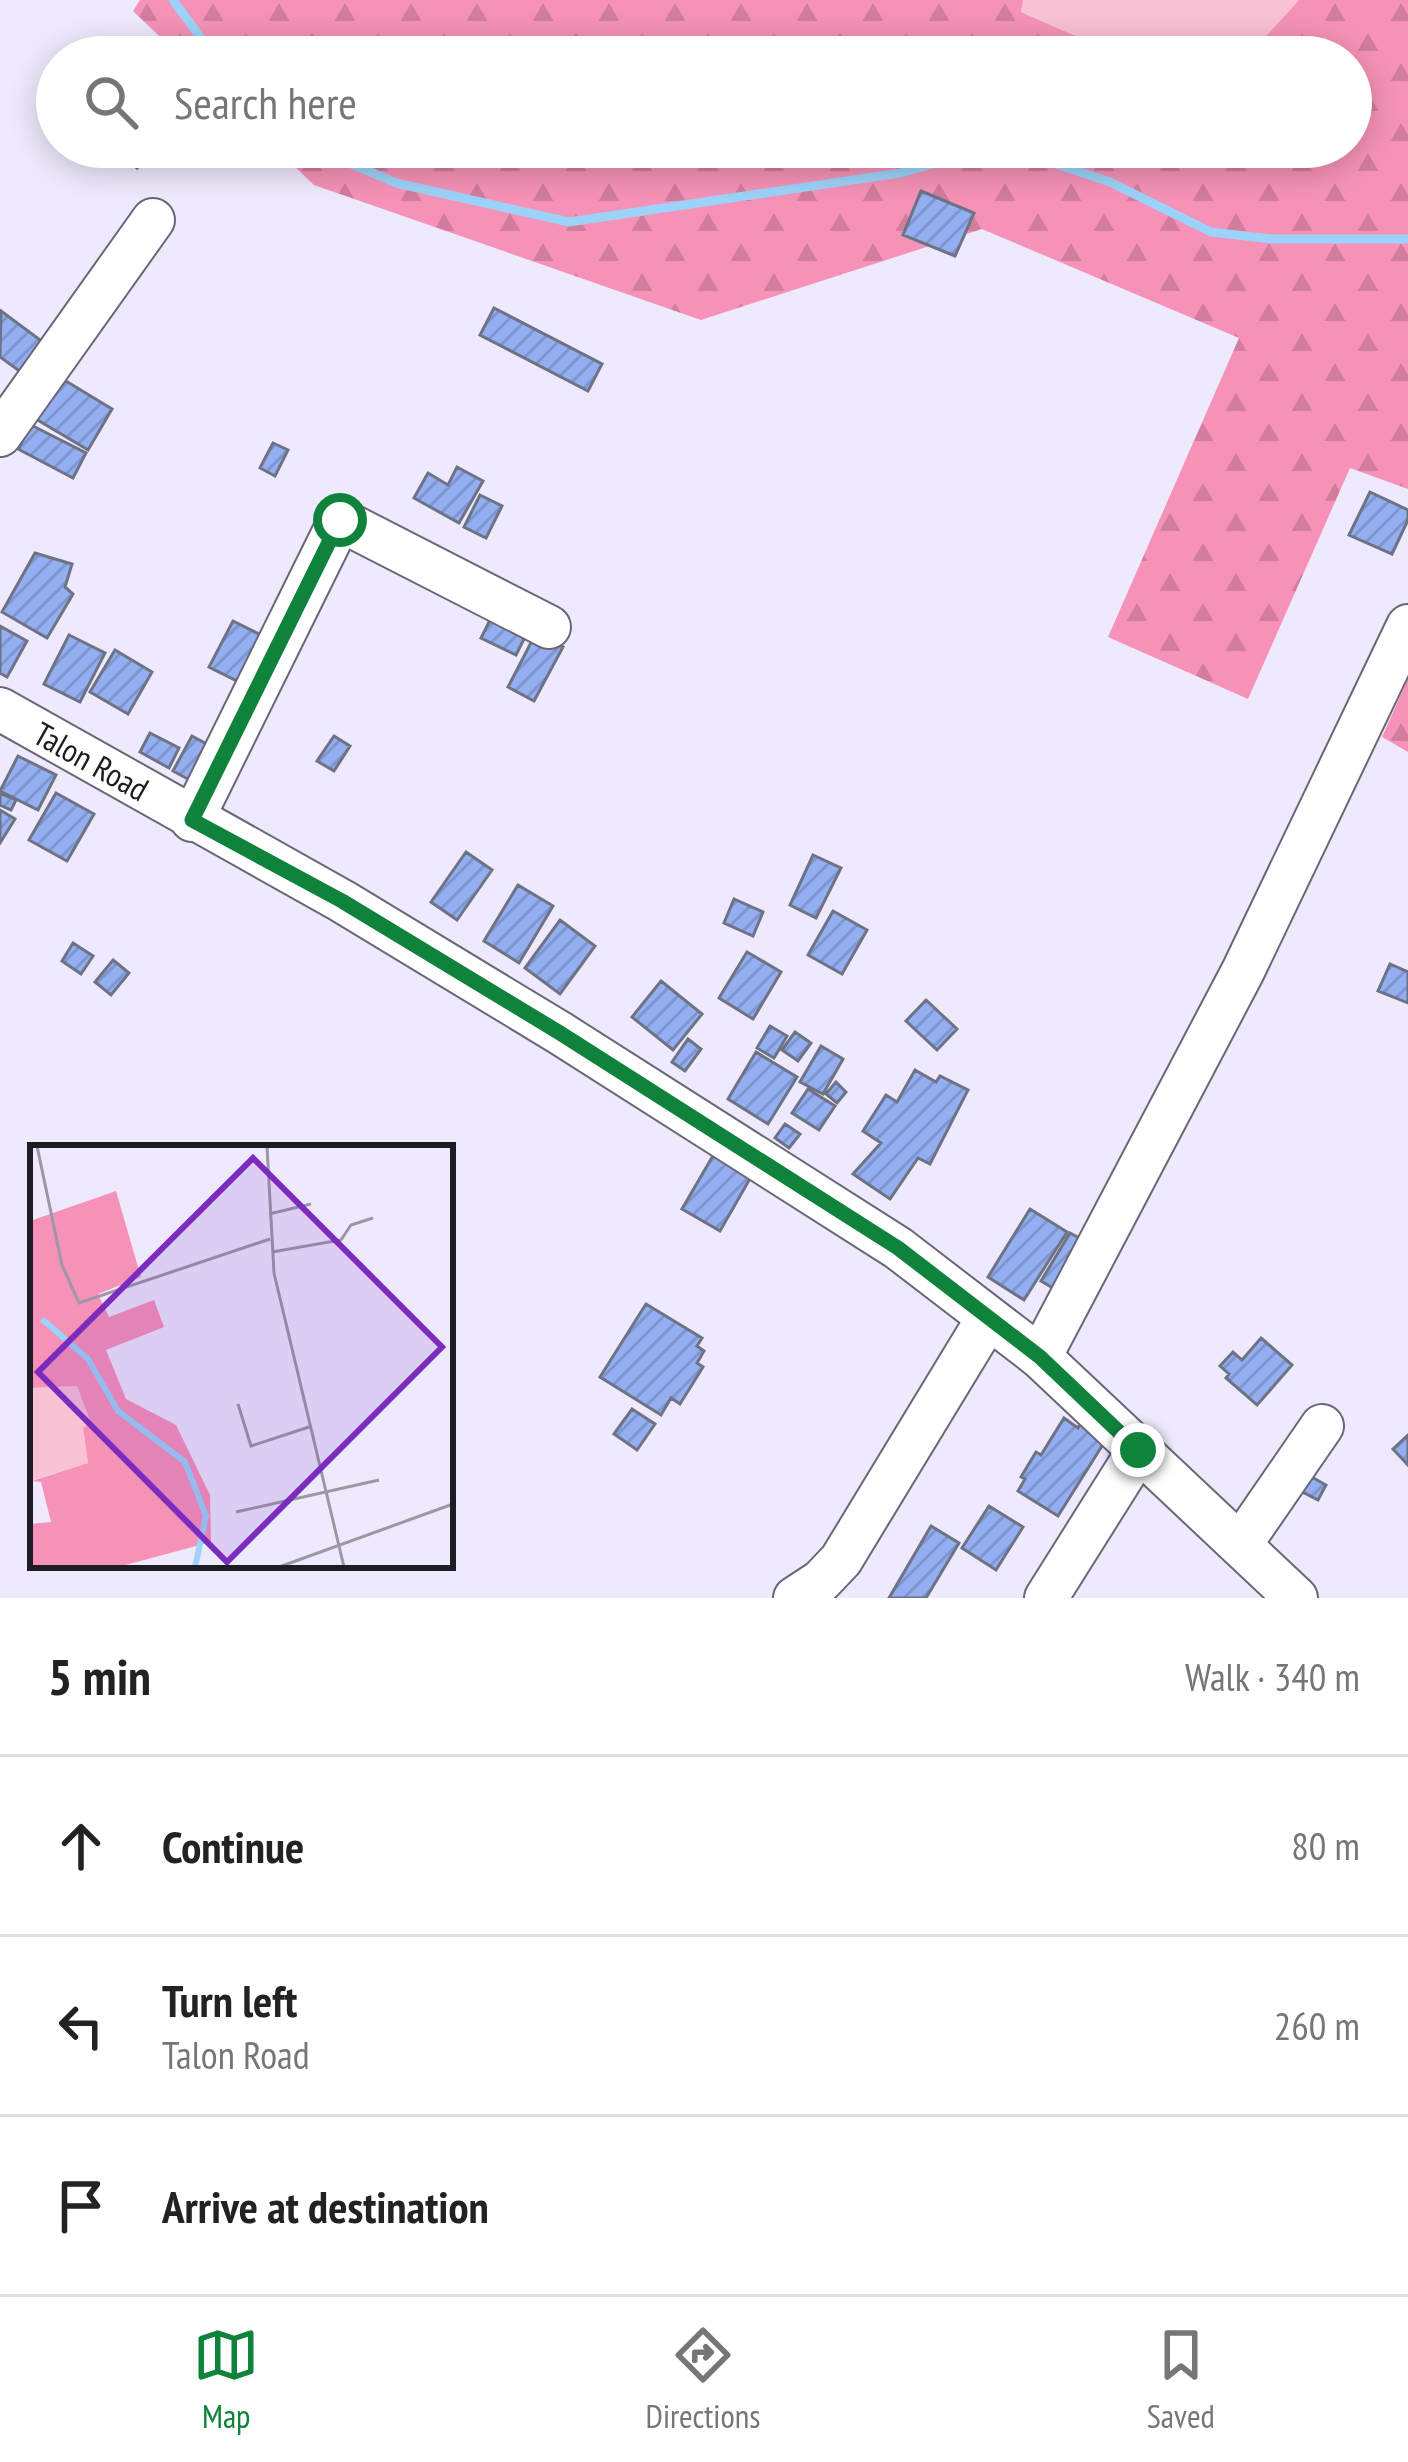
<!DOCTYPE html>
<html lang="en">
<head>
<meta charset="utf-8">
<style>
  :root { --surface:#fff; --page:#f6f6f6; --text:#222; --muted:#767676; --line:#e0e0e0; --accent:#0f833c }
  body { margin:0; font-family:"PT Sans Narrow",sans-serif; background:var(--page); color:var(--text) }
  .stop { position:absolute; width:36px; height:36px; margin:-27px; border:9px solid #0f833c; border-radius:50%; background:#fff }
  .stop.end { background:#0f833c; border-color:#fff; box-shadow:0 3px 12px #0008 }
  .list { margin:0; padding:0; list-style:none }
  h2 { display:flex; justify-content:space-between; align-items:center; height:156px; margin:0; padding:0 48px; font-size:51px }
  h2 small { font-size:39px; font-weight:400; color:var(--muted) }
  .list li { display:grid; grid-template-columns:78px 1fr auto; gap:36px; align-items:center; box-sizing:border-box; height:180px; padding:0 48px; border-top:3px solid var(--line) }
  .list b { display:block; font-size:45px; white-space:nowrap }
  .list p { margin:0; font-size:39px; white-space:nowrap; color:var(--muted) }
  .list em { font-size:39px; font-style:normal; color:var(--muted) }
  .icon { flex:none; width:66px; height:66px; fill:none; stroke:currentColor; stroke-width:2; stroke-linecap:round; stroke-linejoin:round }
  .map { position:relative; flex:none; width:1408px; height:1598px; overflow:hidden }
  .search { position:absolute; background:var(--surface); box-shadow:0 6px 30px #0003; left:36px; right:36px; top:36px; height:132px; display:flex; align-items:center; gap:30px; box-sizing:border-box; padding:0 42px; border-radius:66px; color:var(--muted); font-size:45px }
  .sheet { height:696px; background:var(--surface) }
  nav { display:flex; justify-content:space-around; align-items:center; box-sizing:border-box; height:168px; border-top:3px solid var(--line); background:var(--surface); font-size:33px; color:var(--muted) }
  nav a { display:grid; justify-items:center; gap:6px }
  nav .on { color:var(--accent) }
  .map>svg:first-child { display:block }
</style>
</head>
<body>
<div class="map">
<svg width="1408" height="1598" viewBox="0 0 1408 1598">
  <defs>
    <pattern id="forest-firs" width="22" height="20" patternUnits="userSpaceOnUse" patternTransform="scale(3)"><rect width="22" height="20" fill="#f692b8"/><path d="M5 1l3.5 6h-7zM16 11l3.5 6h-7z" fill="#d27d9e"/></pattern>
    <pattern id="building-hatch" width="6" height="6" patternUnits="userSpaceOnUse" patternTransform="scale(3)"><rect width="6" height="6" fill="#94aef2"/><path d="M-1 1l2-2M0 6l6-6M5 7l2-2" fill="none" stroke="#7f95cf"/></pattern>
  </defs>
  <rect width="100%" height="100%" fill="#eee9fc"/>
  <!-- grass -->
  <path fill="#f9c1d4" d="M1023,0H1299L1247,57H1124L1020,11Z"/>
  <!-- forest -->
  <path fill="url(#forest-firs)" d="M140,0H1023L1021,12L1124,57H181L133,11Z
    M1299,0H1408V489L1350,468L1248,699L1108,637L1239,338L982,229L701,320L314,185L274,147H1351V57H1247Z
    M1408,679V752L1382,737Z"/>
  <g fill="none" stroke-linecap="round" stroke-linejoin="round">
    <!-- stream -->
    <path stroke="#9dd3f8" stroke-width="9" d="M173,0L215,57
      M323,147L338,158L396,183L569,222L900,173L970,154L1050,162L1110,182L1211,232L1272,239H1408"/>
  </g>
  <!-- building -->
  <path fill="url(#building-hatch)" stroke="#6d7384" stroke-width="3" d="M115,147H156L137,168Z
    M921,191L974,213L955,256L903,235Z
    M494,308L602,364L588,391L480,335Z
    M1,311L51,348L29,378L0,357Z
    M61,378L112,409L88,450L36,419Z
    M31,425L86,453L73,478L18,449Z
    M273,443L288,450L275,476L260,468Z
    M457,467L483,481L459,523L414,498L428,473L448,485Z
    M1370,492L1408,510V520L1392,554L1349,535Z
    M480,495L502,506L486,538L464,527Z
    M35,553L72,564L65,587L73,594L47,638L2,612Z
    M491,618L526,635L516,655L481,638Z
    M233,621L269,639L245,685L209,667Z
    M0,626L27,641L7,677L0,673Z
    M536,633L563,647L534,701L508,687Z
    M69,635L105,653L80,702L44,684Z
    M115,650L152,672L128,714L90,692Z
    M150,733L179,748L169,768L140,752Z
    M192,736L216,749L197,784L173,771Z
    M334,736L350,746L334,771L317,761Z
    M18,756L56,775L38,810L0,791Z
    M0,793L16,800L11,810L0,805Z
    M56,793L94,814L67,861L29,840Z
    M0,810L15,819L0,843Z
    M466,852L492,870L457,920L431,902Z
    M813,855L841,868L816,918L790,905Z
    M518,885L553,906L519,963L484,941Z
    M734,899L763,912L753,936L724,923Z
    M833,911L867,930L842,974L808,955Z
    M560,920L595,946L560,994L525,968Z
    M73,943L93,956L81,974L62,961Z
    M747,952L781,972L753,1019L719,998Z
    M113,960L129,973L111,995L95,982Z
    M1390,964L1408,972V1003L1378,991Z
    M661,981L702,1014L673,1050L632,1017Z
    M926,1000L957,1029L937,1050L906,1021Z
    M770,1026L787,1036L774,1058L757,1048Z
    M795,1032L811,1043L798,1061L782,1050Z
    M688,1039L701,1049L685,1071L672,1062Z
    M821,1046L843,1059L823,1094L800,1082Z
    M756,1052L797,1077L768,1124L728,1099Z
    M915,1070L936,1082L940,1076L968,1090L930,1164L918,1158L890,1199L853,1174L881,1143L863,1131L886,1095L897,1102Z
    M836,1082L846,1092L837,1103L826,1094Z
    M808,1089L835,1106L819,1130L792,1113Z
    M785,1124L800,1134L789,1148L775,1138Z
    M714,1154L752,1175L720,1231L682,1209Z
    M1030,1209L1067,1232L1024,1300L988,1277Z
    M1070,1233L1087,1242L1058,1291L1041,1281Z
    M646,1304L702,1338L697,1346L704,1351L697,1363L703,1367L680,1404L671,1398L661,1415L600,1377Z
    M1261,1338L1292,1365L1257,1405L1226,1378L1229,1374L1220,1366L1233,1352L1242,1360Z
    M632,1409L655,1424L637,1450L614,1434Z
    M1064,1418L1078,1428L1081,1422L1107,1438L1058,1516L1018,1491L1025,1479L1021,1477L1036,1452L1041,1455Z
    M1408,1435V1465L1393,1449Z
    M1301,1471L1326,1485L1318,1500L1293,1487Z
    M989,1506L1023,1527L996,1570L962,1548Z
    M931,1526L959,1543L926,1598H889Z"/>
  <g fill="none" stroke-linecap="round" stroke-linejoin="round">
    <defs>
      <g id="minor">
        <path d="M0,435L153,220"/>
        <path id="s1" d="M0,709L342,901L560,1033L898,1248L1040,1357L1296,1598"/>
        <path d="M192,820L340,520L549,627"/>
        <path d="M1040,1357L1243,971L1408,626"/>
        <path d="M1240,1545L1322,1426"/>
        <path d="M795,1598L821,1581L841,1560L988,1318"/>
        <path d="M1046,1598L1139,1450"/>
      </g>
    </defs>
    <!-- minor casing -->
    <use href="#minor" stroke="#6a6677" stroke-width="46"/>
    <!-- minor -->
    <use href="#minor" stroke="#fff" stroke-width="42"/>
  </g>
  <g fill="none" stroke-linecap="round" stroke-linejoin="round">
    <!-- route -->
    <path stroke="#0f833c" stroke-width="15" d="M340,520L192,820L342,901L560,1033L898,1248L1040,1357L1138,1450"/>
  </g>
  <g text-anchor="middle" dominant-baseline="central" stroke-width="12" stroke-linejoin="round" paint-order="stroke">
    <!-- street labels -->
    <g font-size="33" fill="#1e1c23" stroke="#faf9fd">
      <text stroke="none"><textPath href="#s1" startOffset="105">Talon Road</textPath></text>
    </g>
  </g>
  <!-- overview -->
  <g transform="translate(30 1145)">
    <rect width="423" height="423" fill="#eee9fc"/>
    <path d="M47,241L62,278L53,284L58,318L0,336V243Z" fill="#f9c1d4"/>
    <path d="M86,46L111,132L68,149L79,172L124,155L134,182L76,205L96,254L146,280L180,350L181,397L88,422L0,420V379L21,377L11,337L2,336L58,318L53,283L61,278L47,241L0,243V76Z" fill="#f692b8"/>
    <path fill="none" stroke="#9dd3f8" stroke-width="6" d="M12,174L58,214L88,266L155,317L176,371L165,422"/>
    <path fill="none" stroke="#9b97a5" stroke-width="3" d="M7,1L32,120L49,158L240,94M237,1L244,128L314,422M239,69L281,59M242,107L311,95L321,80L343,73M208,259L221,301L282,281M206,367L349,335M249,422L423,359"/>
    <path fill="#7b2cbf" fill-opacity="0.15" stroke="#7b2cbf" stroke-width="6" d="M223,13L412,202L197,417L8,227Z"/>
    <rect width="423" height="423" fill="none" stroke="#1e1c23" stroke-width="6"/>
  </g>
</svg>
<div class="stop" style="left:340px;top:520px"></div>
<div class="stop end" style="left:1138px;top:1450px"></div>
<div class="search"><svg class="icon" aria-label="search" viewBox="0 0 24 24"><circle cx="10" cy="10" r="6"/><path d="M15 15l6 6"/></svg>Search here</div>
</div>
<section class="sheet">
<h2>5 min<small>Walk · 340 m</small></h2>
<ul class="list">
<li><svg class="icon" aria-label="ahead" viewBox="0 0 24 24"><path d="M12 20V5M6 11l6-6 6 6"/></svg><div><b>Continue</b></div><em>80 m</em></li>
<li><svg class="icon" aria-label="left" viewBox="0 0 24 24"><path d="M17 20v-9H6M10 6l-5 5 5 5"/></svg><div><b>Turn left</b><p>Talon Road</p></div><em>260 m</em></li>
<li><svg class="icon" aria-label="arrive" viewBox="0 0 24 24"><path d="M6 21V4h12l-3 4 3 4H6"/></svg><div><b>Arrive at destination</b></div></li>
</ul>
</section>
<nav>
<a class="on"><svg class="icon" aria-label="map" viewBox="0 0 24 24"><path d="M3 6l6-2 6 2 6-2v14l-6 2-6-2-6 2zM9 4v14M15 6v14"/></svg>Map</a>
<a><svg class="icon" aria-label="directions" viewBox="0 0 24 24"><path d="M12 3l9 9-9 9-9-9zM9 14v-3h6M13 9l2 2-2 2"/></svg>Directions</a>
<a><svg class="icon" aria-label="saved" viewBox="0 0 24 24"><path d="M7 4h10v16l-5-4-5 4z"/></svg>Saved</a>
</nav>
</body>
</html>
